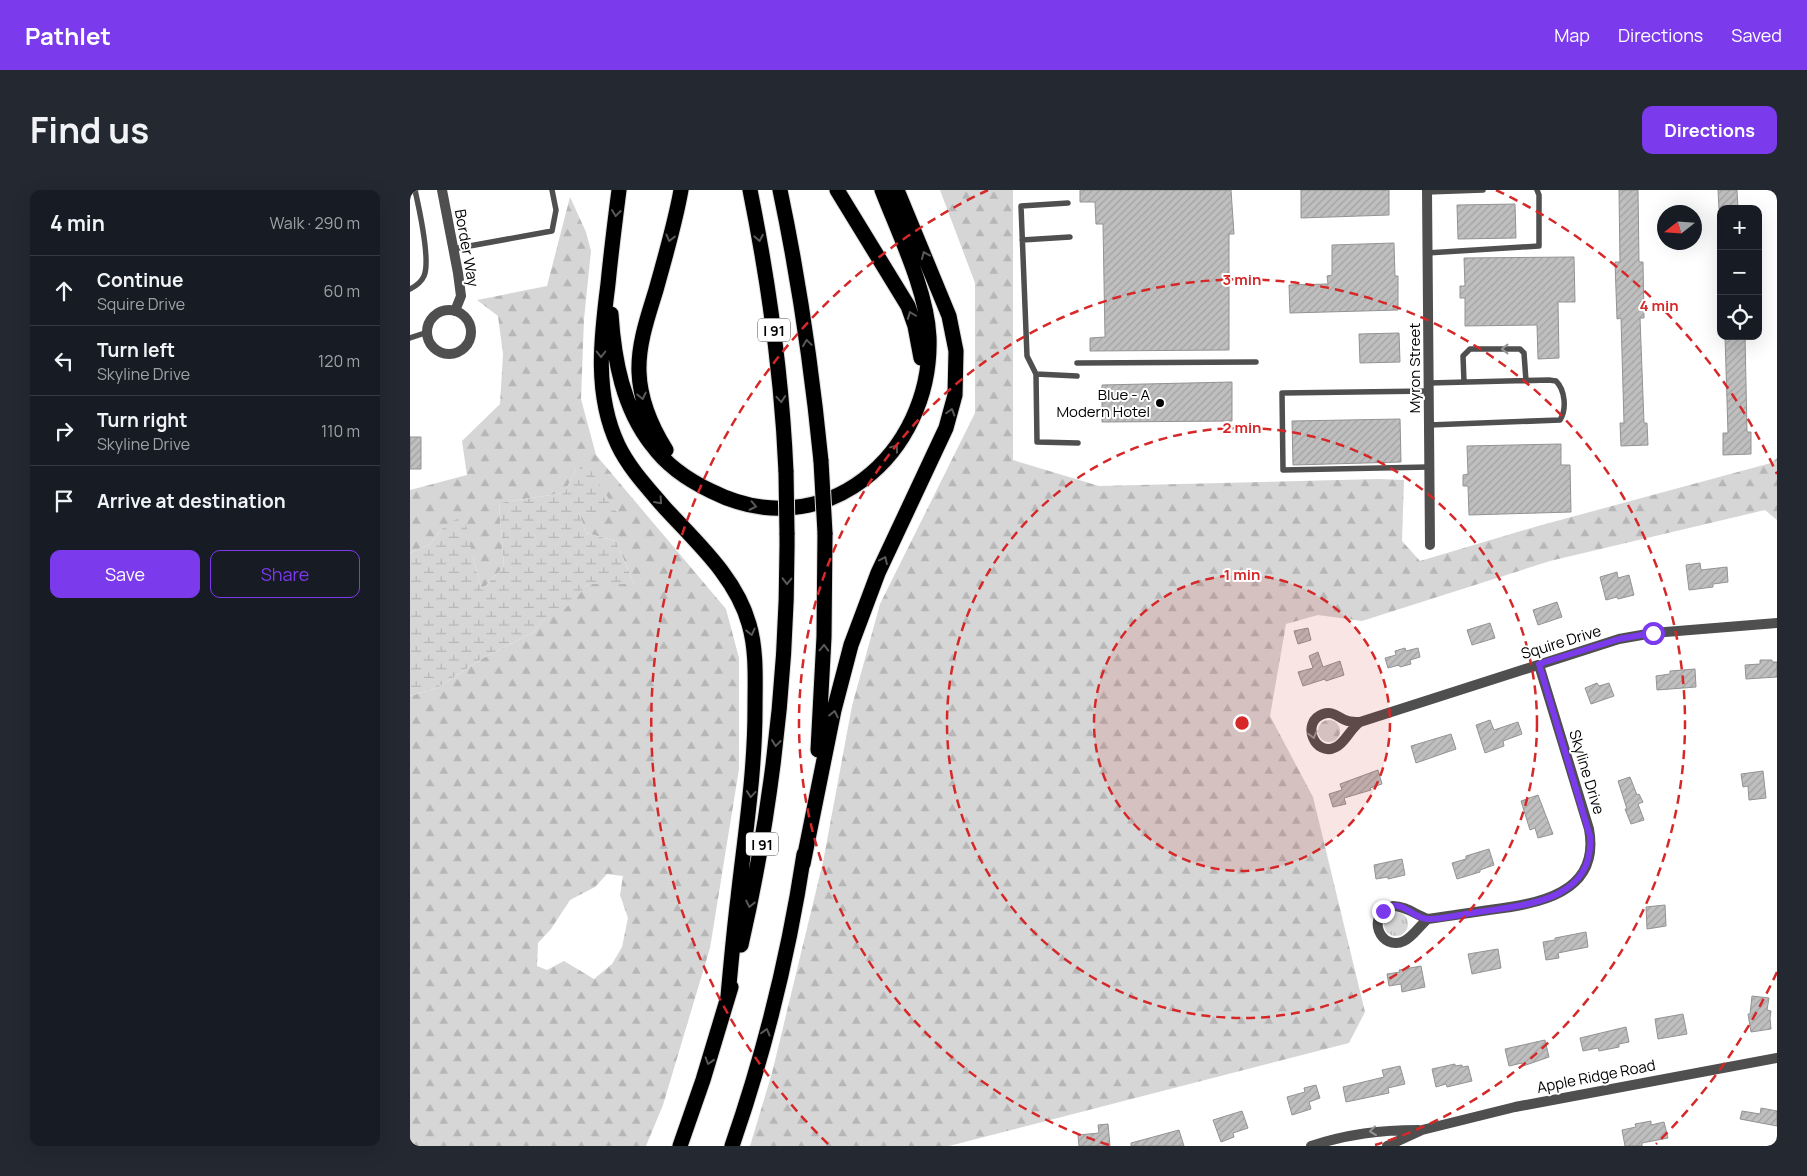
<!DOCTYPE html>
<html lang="en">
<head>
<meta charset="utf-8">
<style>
  :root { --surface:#171b24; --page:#242831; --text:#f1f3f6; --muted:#9ea1a6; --line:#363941; --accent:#7c3aed }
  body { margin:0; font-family:Manrope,sans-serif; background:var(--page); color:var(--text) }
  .controls { position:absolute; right:15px; top:15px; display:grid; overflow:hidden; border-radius:10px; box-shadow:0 5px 20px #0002 }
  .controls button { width:45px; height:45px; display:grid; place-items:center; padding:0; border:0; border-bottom:1px solid var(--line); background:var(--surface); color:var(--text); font:25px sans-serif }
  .compass { position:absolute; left:1247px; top:15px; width:45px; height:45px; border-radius:50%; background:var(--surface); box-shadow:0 5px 20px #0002; rotate:253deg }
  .stop { position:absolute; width:15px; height:15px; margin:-11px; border:4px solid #7c3aed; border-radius:50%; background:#fff }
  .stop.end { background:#7c3aed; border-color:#fff; box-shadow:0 1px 5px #0008 }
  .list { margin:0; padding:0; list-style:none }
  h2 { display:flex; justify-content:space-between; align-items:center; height:65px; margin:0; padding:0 20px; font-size:21px }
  h2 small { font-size:16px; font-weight:400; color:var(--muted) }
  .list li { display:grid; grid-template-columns:32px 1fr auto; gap:15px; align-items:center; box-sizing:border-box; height:70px; padding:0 20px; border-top:1px solid var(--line) }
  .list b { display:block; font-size:19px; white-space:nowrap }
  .list p { margin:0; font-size:16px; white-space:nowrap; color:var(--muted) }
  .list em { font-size:16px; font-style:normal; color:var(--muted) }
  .actions { display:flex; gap:10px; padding:15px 20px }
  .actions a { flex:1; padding:11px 0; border:1px solid var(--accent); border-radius:10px; text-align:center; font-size:18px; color:var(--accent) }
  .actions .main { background:var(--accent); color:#fff }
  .icon { flex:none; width:28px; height:28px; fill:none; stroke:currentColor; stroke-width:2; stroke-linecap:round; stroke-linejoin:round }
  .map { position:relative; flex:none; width:1367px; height:956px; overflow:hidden; border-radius:10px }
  header { display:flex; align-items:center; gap:30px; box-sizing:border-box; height:70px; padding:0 25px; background:var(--accent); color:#fff }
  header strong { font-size:24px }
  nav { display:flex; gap:28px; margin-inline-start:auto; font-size:18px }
  .intro { display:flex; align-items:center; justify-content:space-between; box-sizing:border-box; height:120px; padding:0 30px }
  h1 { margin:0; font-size:35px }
  .button { padding:12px 22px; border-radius:10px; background:var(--accent); color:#fff; font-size:18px; font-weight:700 }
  main { display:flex; gap:30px; padding:0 30px }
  aside { flex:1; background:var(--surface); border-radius:10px; box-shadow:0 5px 20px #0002 }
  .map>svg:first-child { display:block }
</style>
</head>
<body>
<header>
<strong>Pathlet</strong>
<nav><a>Map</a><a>Directions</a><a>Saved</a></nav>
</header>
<div class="intro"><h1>Find us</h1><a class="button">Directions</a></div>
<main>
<aside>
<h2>4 min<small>Walk · 290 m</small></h2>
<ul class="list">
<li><svg class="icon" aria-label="ahead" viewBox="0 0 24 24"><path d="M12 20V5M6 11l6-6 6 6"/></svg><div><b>Continue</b><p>Squire Drive</p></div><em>60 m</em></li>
<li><svg class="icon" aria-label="left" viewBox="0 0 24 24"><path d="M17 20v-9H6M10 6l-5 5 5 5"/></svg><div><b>Turn left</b><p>Skyline Drive</p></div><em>120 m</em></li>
<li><svg class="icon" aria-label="right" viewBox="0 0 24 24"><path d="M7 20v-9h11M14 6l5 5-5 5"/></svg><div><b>Turn right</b><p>Skyline Drive</p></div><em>110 m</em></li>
<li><svg class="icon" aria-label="arrive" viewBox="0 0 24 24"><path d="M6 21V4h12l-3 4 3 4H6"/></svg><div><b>Arrive at destination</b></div></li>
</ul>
<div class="actions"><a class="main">Save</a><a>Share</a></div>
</aside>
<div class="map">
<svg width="1367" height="956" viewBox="0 0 1367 956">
  <defs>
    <pattern id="grass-tufts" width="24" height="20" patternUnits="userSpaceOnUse" patternTransform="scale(1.25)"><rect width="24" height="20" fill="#d6d6d6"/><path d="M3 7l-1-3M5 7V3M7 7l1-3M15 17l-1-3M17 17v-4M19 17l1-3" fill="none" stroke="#b6b6b6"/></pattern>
    <pattern id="forest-firs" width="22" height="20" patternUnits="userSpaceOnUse" patternTransform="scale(1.25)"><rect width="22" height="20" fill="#d6d6d6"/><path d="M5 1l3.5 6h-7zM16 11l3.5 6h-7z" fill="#b6b6b6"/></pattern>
    <pattern id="wetland-marsh" width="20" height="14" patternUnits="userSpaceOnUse" patternTransform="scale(1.25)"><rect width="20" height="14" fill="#d6d6d6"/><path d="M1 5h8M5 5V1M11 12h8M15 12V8" fill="none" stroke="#b6b6b6"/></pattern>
    <pattern id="building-hatch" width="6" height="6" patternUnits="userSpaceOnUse" patternTransform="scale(1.25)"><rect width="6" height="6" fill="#bfbfbf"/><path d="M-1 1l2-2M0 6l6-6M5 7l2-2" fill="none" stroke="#a2a2a2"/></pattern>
  </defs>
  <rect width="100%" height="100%" fill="#fff"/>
  <!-- grass -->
  <path fill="url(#grass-tufts)" d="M974 734a12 12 0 1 1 24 0a12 12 0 1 1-24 0Z"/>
  <!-- forest -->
  <path fill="url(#forest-firs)" fill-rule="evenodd" d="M530,0H603V270L689,296L969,289L994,290L992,351L1010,371L1128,336L1361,273L1367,268V330L1355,320L1140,371L952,431L908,425L876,434L860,526L903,607L955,822L939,853L539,956H340L362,883L413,672L442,516L470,414L565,223V93Z
    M160,7L176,42L181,61L174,129L171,209L186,265L316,419L329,468V579L300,758L253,915L236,956H0V506L27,498L73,468L124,442L132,431L154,419L178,394H224L206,351L176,343L169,323L207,321L166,280L154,303L89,313L94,376L72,400L63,368L35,335L20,354L0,363V300L57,285L52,251L90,214L93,164L88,126L67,110L137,96ZM197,684L213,686L210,705L218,728L212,757L202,774L184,789L154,771L137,780L127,776L128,753L141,739L160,710L185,697Z
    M908 541a11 11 0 1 1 22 0a11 11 0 1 1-22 0Z"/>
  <!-- wetland -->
  <path fill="url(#wetland-marsh)" d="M179,277L207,322L169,323L176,343L206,351L224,394H178L154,420L132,431L124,442L73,468L27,498L0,506V363L20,354L35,335L54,325L63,368L72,400L94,376L89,313L154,303L166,280Z"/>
  <!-- building -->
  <path fill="url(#building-hatch)" stroke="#939393" d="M670,0H821L824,44H819V160L680,161V148L695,147L693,34H686L685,12H670Z
    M891,0H979V25L891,28Z
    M1209,0H1228L1229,72H1233L1234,128H1230L1234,233H1237L1238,255L1211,256L1210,233H1214L1211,128L1207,129L1205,72H1210Z
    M1308,0H1327L1328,19H1309Z
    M1105,14L1106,48L1048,49L1047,15Z
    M984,53L985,86H988V120L880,123L879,95L918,94L917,86L922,85V55Z
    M1164,67L1165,112H1148L1149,168L1128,169L1127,135L1055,136V108H1050V96H1055L1054,68Z
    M989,143L990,172L950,173L949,144Z
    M1315,146H1335L1337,242H1341V264L1313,265V243H1318Z
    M822,192V231L692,232V195Z
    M990,229L991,272L883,275L882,231Z
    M0,247H11V279H0Z
    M1151,254V275H1160L1161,322L1059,325L1058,296H1053V285L1058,284L1057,256Z
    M1290,373L1291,380L1317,377L1318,392L1303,394V397L1279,400L1276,375Z
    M1207,382L1208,388L1219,385L1224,405L1208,409L1207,407L1196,410L1190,387Z
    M1147,412L1152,427L1128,435L1123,420Z
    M1080,433L1085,448L1062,455L1057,440Z
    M898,438L901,450L888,454L884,441Z
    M995,458L996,461L1008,458L1010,467L1000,470L1001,474L990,477L989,475L978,478L975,468L986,465L985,461Z
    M908,462L913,477L930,471L934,485L916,491L915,489L893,496L888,482L903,478L899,466Z
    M1350,470H1362V472H1367V487L1336,489L1335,475L1350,474Z
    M1285,479L1286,497L1247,500L1246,486L1260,484V481Z
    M1187,493L1189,496L1199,493L1204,506L1181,514L1175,498Z
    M1080,530L1084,540L1108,532L1112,544L1093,551L1094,556L1075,563L1066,535Z
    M1041,544L1046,559L1006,573L1001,556Z
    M968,580L972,594L960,598L961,600L934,608L936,614L923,617L919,604L932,600L930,594Z
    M1353,581L1356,608L1339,610L1338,596L1333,597L1331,584Z
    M1220,587L1227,605L1229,604L1233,612L1228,614L1234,630L1221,634L1215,619H1217L1208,591Z
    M1128,605L1143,644L1128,648L1125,638L1120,640L1111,611Z
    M1079,659L1084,675L1070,680V682L1047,689L1042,673L1056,669V666Z
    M992,669L995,685L978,689V687L966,689L964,675Z
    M1255,715L1256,736L1237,739L1236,717Z
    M1176,742L1178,757L1148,763L1149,768L1136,770L1133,752L1145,750V748Z
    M1088,759L1091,778L1062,784L1058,764Z
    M1011,776L1015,797L992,802L991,794L979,796L977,784L990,782L989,780Z
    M1342,806L1359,808L1357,820L1361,821L1360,828L1361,839L1341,842L1338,824H1340Z
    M1273,824L1277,844L1248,849L1245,829Z
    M1216,837L1219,852L1209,854V857L1189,861L1188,858L1173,861L1170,848Z
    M1135,850L1139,867L1113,876L1112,873L1099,876L1095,859Z
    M1045,874V876L1052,875V877L1058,876L1062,891L1037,897L1036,894L1026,897L1022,879Z
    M990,876L995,894L978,898L979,903L936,912L933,897L974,887L972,880Z
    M906,895L910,908L899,912L901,919L882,925L877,907L895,902L894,898Z
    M1351,918L1367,921V936L1330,929L1332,921L1350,924Z
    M832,921L838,938L823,943L824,947L811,952L803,930Z
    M1241,931V935L1254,932L1258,948L1232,953V956H1215L1212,940L1226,937L1225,934Z
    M698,934L700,956H669L668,945L689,943L688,935Z
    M769,940L774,956H721V953Z"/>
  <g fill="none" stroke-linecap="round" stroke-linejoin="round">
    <defs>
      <path id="highway" d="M209,0C205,31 201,63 198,94C191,148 184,204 208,255C219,278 237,297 254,317C286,352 326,387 339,434C347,461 345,491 345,519C345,583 335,645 328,708C324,740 321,773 318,806
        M340,0C359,94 372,187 376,282
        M370,0C389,90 402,180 411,271
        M427,0L498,116L505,136L511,168
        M201,124C204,170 213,218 242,255C257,276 278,290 301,301C413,358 523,265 519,147C517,101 489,44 472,0
        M256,260C241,236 230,210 229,182C228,154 238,126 246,100C255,67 265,34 271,0
        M408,560L414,447L415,343
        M393,674L424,520L441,455L468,383L536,238L545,205L546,161L539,126L487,0
        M331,755C362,619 378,482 377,343
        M270,956L293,890L321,797
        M322,956C355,861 379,763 394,664"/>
    </defs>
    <!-- highway casing -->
    <use href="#highway" stroke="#dbdbdb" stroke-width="17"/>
    <!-- lane -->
    <path stroke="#4f4f4f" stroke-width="5.5" d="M1017,2L1073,0
      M612,50L660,47
      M43,59L142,41L146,20L142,0
      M1017,63L1129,56V5L1127,0
      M0,99C6,96 11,93 14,86C21,70 9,18 5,0
      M0,148L18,142
      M667,173L846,172
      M626,184L617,166L611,16L658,13
      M667,186L626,184L627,252L668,253
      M1054,192L1053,166L1060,159H1110L1114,163L1116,191
      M1019,193L1139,190L1146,191C1155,200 1157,219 1150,230L1019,235
      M1019,201L872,203L873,280L1019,277"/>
    <!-- street -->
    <path stroke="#4f4f4f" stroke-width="10" d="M32,0L48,83L51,106L45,121
      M1017,0L1020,355
      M17 142a22 22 0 1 1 44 0a22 22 0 1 1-44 0Z
      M950,532C946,532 941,532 938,531C929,529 924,520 913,524C890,532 905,568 926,557C935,553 940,539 950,532L1209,449L1243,443L1367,433
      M983,716C996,716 1006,725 1018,729C1010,735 1003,747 994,751C971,762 954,725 983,716Z
      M1018,729C1038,726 1058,723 1079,720C1127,714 1191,704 1179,639L1129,475
      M901,956C938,944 970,940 1008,940
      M977,956L1012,940L1105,917L1367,868"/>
    <!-- highway -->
    <use href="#highway" stroke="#000" stroke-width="15"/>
    <defs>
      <path id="highway-bridge" d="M411,271L415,343
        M376,282L377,343"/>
    </defs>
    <!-- highway-bridge casing -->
    <use href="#highway-bridge" stroke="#dbdbdb" stroke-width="17" stroke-linecap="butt"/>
    <!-- highway-bridge -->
    <use href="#highway-bridge" stroke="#000" stroke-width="15"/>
  </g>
  <!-- one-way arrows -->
  <defs><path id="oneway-chevron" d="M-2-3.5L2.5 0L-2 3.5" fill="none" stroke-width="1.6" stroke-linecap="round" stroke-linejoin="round" transform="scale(1.25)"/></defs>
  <g stroke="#595959">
    <use href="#oneway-chevron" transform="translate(206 23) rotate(97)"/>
    <use href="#oneway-chevron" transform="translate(260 48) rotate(104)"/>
    <use href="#oneway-chevron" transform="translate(349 48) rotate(80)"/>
    <use href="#oneway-chevron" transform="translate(515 65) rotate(-113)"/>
    <use href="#oneway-chevron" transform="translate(501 125) rotate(-111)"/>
    <use href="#oneway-chevron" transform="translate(397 153) rotate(-98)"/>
    <use href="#oneway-chevron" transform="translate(191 164) rotate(90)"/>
    <use href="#oneway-chevron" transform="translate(232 206) rotate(78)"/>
    <use href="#oneway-chevron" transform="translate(371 209) rotate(85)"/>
    <use href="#oneway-chevron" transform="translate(541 222) rotate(-74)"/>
    <use href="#oneway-chevron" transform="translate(485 258) rotate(-53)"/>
    <use href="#oneway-chevron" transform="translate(249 311) rotate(48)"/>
    <use href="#oneway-chevron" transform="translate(343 316) rotate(12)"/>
    <use href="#oneway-chevron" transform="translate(474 370) rotate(-65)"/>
    <use href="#oneway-chevron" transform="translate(377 391) rotate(91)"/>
    <use href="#oneway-chevron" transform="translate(341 442) rotate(77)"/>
    <use href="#oneway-chevron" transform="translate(414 458) rotate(-88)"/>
    <use href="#oneway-chevron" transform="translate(424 524) rotate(-78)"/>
    <use href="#oneway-chevron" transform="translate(366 553) rotate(97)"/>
    <use href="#oneway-chevron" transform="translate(341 604) rotate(95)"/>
    <use href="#oneway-chevron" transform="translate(340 714) rotate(102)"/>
    <use href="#oneway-chevron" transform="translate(356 842) rotate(-75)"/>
    <use href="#oneway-chevron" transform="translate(299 871) rotate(107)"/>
  </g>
  <g stroke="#959595">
    <use href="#oneway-chevron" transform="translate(1095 159) rotate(-180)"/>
    <use href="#oneway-chevron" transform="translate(903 545) rotate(75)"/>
    <use href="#oneway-chevron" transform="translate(963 941) rotate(173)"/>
  </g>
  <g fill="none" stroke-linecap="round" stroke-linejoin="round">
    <!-- route -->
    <path stroke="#7c3aed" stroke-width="6" d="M973,721C992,706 1000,728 1018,729C1031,729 1054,724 1068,722C1115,715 1185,711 1180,646L1129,474L1209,449L1243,443"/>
  </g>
  <!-- distance rings -->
  <circle cx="832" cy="533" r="148" fill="#d62828" fill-opacity=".12"/>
  <g fill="none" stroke="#d62828" stroke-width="2.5" stroke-dasharray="9 6">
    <circle cx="832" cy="533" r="148"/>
    <circle cx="832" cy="533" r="295"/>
    <path d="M699 955A443 443 0 1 1 965 955"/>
    <path d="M1367 782A590 590 0 0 1 1246 954M418 954A590 590 0 0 1 578 0M1086 0A590 590 0 0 1 1367 284"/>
  </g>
  <!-- markers -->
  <circle fill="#000" stroke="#fff" stroke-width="2" cx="750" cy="213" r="5"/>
  <g text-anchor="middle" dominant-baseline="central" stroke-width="4" stroke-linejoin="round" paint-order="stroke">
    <!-- shield labels -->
    <g fill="#fff" stroke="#4c4c4c" stroke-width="1">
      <rect x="348" y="128.5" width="32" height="23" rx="4"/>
      <rect x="336" y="642.5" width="32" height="23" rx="4"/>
    </g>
    <g font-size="14" font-weight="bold" fill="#000">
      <text x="364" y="140">I 91</text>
      <text x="352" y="654">I 91</text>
    </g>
    <!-- street labels -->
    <g font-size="15" fill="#000" stroke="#fff">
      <text transform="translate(57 58) rotate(80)">Border Way</text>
      <text transform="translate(1004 178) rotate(-90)">Myron Street</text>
      <text transform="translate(1151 452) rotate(-17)">Squire Drive</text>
      <text transform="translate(1177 582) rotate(73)">Skyline Drive</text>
      <text transform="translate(1186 886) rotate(-11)">Apple Ridge Road</text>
    </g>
    <!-- poi labels -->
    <g font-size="15" fill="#000" stroke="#fff" text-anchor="end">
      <text x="740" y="204">Blue - A<tspan x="740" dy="17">Modern Hotel</tspan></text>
    </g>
  </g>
  <circle cx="832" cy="533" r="8" fill="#d62828" stroke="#fff" stroke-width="2.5"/>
  <g font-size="15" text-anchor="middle" font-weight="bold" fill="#d62828" stroke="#fff" stroke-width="4" stroke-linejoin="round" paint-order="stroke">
    <text x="832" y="95">3 min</text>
    <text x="1249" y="121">4 min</text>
    <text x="832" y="243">2 min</text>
    <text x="832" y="390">1 min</text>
  </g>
</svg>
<div class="controls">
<button>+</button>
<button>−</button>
<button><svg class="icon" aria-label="locate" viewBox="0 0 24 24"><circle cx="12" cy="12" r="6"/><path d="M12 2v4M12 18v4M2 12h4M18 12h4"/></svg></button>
</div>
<svg class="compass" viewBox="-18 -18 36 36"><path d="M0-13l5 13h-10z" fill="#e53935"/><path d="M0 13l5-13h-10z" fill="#9ea1a6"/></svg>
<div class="stop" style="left:1243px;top:443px"></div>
<div class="stop end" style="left:973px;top:721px"></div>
</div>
</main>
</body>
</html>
